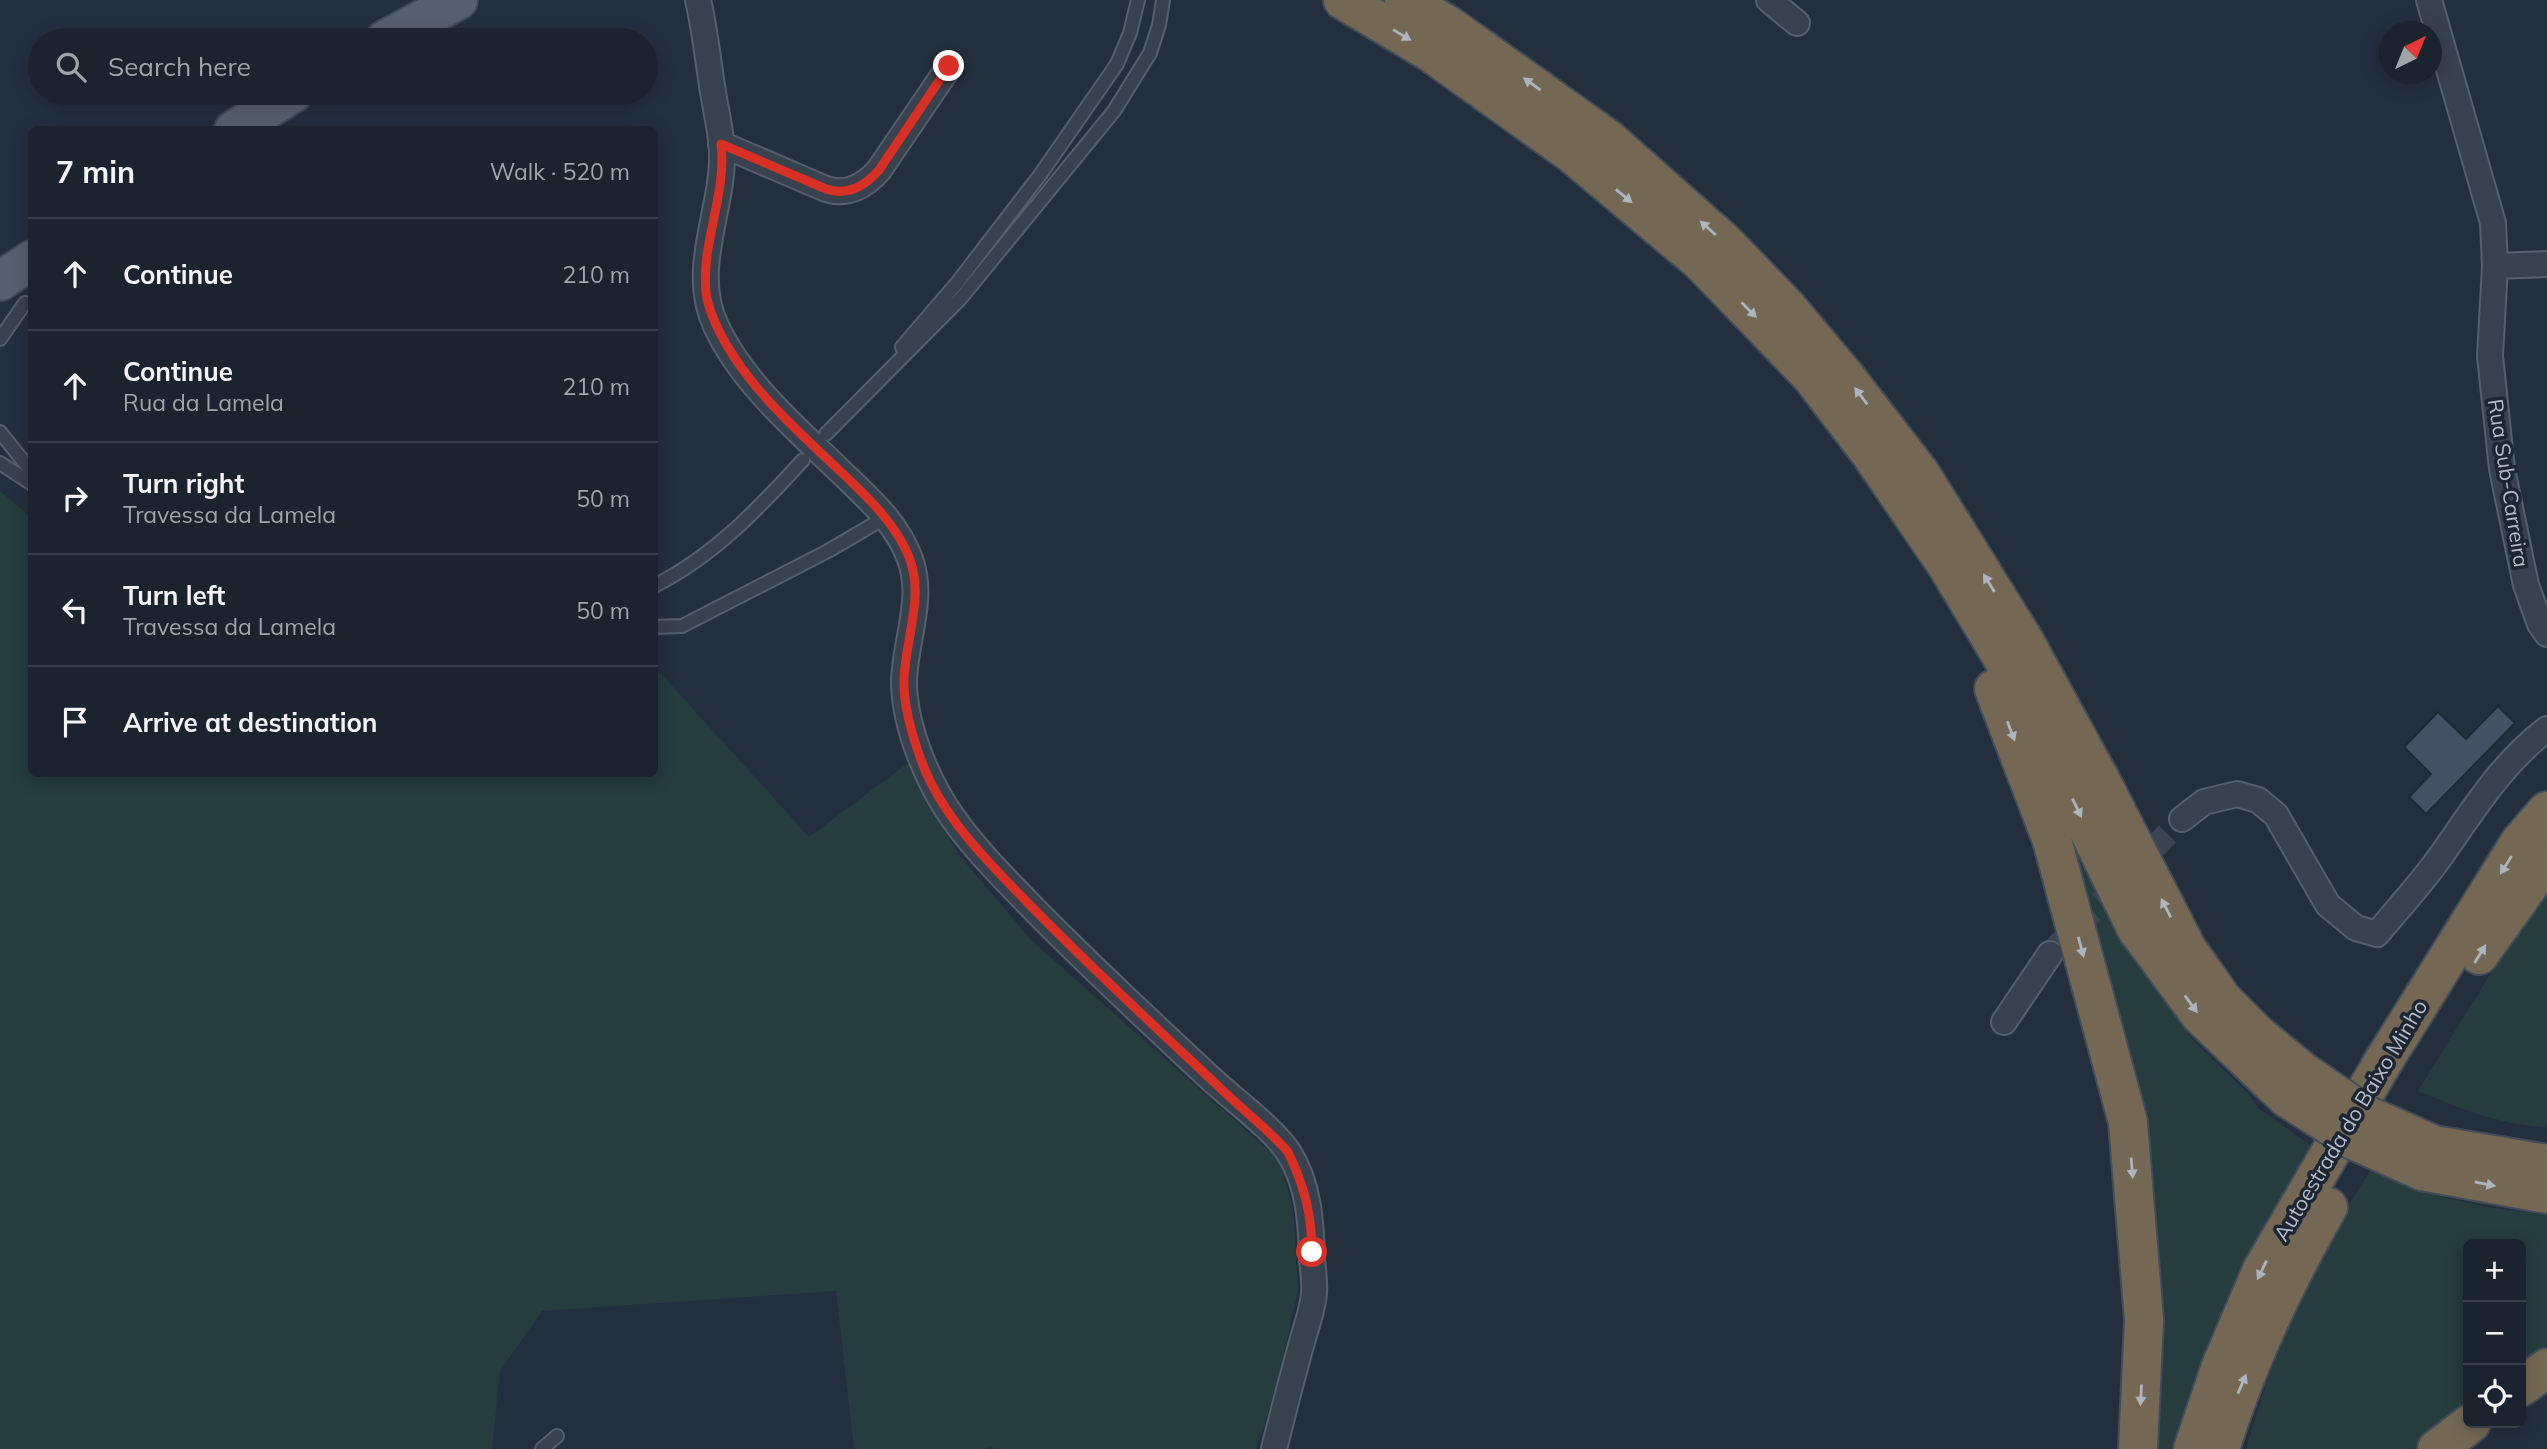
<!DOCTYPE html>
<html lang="en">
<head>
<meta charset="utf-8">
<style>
  :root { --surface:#1b232e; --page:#242b36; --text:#f1f3f6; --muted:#a0a4aa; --line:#39404a }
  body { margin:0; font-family:Mulish,sans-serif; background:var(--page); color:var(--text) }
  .controls { position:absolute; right:21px; bottom:21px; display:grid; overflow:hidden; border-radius:10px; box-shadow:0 4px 18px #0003 }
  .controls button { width:63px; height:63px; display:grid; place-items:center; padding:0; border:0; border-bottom:2px solid var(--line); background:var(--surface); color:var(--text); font:35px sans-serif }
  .compass { position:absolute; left:2379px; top:21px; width:63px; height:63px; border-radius:50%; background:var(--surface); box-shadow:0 4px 18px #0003; rotate:43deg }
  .stop { position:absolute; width:21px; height:21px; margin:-16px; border:5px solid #d93025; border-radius:50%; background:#fff }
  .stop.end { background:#d93025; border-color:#fff; box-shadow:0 2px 7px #0008 }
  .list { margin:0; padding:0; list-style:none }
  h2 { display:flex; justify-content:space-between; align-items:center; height:91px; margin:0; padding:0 28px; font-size:30px }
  h2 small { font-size:23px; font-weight:400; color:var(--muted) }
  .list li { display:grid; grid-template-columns:46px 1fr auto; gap:21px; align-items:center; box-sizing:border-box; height:112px; padding:0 28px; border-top:2px solid var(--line) }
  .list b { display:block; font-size:26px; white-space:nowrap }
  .list p { margin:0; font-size:23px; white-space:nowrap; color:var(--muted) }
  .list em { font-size:23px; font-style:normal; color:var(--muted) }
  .icon { flex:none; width:38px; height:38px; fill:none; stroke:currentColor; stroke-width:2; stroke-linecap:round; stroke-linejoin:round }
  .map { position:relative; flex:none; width:2547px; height:1449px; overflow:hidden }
  .search { position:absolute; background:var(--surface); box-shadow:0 4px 18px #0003; left:28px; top:28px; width:630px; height:77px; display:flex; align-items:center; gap:18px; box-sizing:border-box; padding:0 24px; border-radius:38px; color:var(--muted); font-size:26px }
  .panel { position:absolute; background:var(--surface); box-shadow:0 4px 18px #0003; left:28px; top:126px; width:630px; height:651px; border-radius:10px }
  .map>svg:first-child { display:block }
</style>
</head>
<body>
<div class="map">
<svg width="2547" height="1449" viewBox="0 0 2547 1449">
  <rect width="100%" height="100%" fill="#242f3e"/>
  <!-- green -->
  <path fill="#263c3f" d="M0,491L31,517L32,774H654L655,667L809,837L908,763L958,854L1032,941L1279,1160L1293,1208L1298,1291L1275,1391L1256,1449H994L991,1447L986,1449H854L836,1291L542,1311L500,1371L492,1449H0Z
    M2067,838L2128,949L2195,1043L2248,1093L2258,1108L2313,1147L2222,1316L2195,1382L2173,1449H2154L2156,1417Z
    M2547,882V1127C2502,1126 2460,1108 2418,1091Z
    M2370,1171L2423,1192L2481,1206L2547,1215V1350L2521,1368V1244H2468V1406L2414,1449H2246L2282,1332L2335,1228Z"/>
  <!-- building -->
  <path fill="#455162" stroke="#1f2835" stroke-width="2" d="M2498,706L2515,723L2426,814L2409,797L2431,774L2404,747L2438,712L2466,739Z"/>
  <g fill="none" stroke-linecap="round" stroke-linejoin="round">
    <!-- minor-tunnel -->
    <path stroke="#3a4453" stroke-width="24" stroke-dasharray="24 12" stroke-linecap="butt" d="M2050,954L2182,819"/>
    <defs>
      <path id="service" d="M0,339L25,303
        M902,347L957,283L1040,175L1117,64L1130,33L1138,0
        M0,432L32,472
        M826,434L961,298L1114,111L1150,53L1159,25L1163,0
        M0,463L32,484
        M654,586C714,556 759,508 803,460
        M654,627L682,626L828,551L886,517
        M542,1449L557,1436"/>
      <path id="minor" d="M698,0C705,30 708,61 713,92C716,111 721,131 722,151C724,209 689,269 716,326C743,384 797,429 842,473C869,499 897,523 910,559C925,600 904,642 904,684C905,728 928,783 953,818C974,848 1001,875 1026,901C1085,962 1147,1019 1209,1077C1231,1098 1274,1129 1289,1153C1309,1185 1311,1222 1312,1259C1313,1270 1315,1282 1314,1293C1313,1309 1306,1327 1302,1342C1292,1378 1283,1413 1274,1449
        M1769,0L1797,23
        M2429,0L2493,223L2495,266L2490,356L2502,469L2526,585L2540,624L2547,634
        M721,144L826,189C847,196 865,186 879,170L949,67
        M2495,266L2547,264
        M2182,819L2204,802L2237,794L2258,800L2276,815L2328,905L2356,928L2377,934C2396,911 2417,888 2435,864C2470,816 2499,765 2547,729
        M2004,1022L2050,954"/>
      <path id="primary" d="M385,40L458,0
        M234,130L293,93
        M0,281L32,260"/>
      <path id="motorway" d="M1343,0L1430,52L1571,153L1701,262L1811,376L1870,453L1946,564L2014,677L2136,928L2200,1015L2287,1098
        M1404,0L1448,25L1608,139L1724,242L1786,306L1845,376L1920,473L2025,642L2102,783L2187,949L2223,1000L2257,1034L2302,1071
        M1994,689L2052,840L2128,1122L2144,1320L2138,1449
        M2479,955L2547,860
        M2434,1145L2547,1164
        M2422,1171L2547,1194
        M2521,1387L2547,1368
        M2193,1449L2221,1366L2262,1270L2383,1062L2520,842L2547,811
        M2220,1449C2246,1365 2284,1284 2328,1207
        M2437,1449L2471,1423"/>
    </defs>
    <!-- service casing -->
    <use href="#service" stroke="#565f6c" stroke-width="16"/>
    <!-- minor casing -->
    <use href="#minor" stroke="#565f6c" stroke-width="28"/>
    <!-- primary casing -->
    <use href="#primary" stroke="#414a57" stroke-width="42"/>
    <!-- motorway casing -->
    <use href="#motorway" stroke="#434c59" stroke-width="42"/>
    <!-- service -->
    <use href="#service" stroke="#38414e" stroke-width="12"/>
    <!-- minor -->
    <use href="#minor" stroke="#38414e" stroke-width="24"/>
    <!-- primary -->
    <use href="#primary" stroke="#56606e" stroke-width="38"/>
    <!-- motorway -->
    <use href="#motorway" stroke="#746855" stroke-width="38"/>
    <defs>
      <path id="motorway-bridge" d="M2302,1071L2366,1115L2434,1145
        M2287,1098L2353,1140L2422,1171"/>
    </defs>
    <!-- motorway-bridge casing -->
    <use href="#motorway-bridge" stroke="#434c59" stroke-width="42" stroke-linecap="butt"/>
    <!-- motorway-bridge -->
    <use href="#motorway-bridge" stroke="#746855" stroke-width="38"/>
  </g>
  <!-- one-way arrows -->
  <defs><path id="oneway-solid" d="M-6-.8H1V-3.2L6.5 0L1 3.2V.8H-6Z" transform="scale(1.75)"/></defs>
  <g fill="#aeb4bd">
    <use href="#oneway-solid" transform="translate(1402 35) rotate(31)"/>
    <use href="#oneway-solid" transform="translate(1532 84) rotate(-144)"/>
    <use href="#oneway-solid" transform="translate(1624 196) rotate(39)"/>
    <use href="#oneway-solid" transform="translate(1708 228) rotate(-138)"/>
    <use href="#oneway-solid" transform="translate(1749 310) rotate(45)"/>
    <use href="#oneway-solid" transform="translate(1861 396) rotate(-127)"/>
    <use href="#oneway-solid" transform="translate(1989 583) rotate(-122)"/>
    <use href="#oneway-solid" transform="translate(2011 731) rotate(69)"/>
    <use href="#oneway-solid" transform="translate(2077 808) rotate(64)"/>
    <use href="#oneway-solid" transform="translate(2506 865) rotate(122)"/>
    <use href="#oneway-solid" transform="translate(2166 908) rotate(-117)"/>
    <use href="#oneway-solid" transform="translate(2081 947) rotate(75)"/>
    <use href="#oneway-solid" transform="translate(2480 954) rotate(-58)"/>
    <use href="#oneway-solid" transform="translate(2191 1004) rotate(54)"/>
    <use href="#oneway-solid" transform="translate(2132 1168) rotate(85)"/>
    <use href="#oneway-solid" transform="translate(2485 1184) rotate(11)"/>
    <use href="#oneway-solid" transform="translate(2262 1270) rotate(116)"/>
    <use href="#oneway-solid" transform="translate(2242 1384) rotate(-67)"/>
    <use href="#oneway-solid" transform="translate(2141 1395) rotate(93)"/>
  </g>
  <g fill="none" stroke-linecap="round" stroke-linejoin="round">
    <!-- route -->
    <path stroke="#d93025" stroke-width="9" d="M949,66L879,170C865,186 847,196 826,189L721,144C727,194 701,243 706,292C708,310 717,328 726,344C755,394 800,433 841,472C866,496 889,517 905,548C928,591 905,636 904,681C903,710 918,757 931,783C953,827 990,864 1024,899C1086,963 1151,1023 1216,1084C1239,1107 1266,1127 1288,1152C1304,1185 1312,1215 1312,1252"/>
  </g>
  <g text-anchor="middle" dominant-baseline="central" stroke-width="7" stroke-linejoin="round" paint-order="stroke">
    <!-- street labels -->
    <g font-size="21" fill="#b4bcc9" stroke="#1d2633">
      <text transform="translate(2509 483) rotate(81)">Rua Sub-Carreira</text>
      <text transform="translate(2350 1120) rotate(-59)">Autoestrada do Baixo Minho</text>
    </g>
  </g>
</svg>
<div class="controls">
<button>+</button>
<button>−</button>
<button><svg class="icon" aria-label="locate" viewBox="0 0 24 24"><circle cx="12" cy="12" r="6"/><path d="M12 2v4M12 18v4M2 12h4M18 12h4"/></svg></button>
</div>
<svg class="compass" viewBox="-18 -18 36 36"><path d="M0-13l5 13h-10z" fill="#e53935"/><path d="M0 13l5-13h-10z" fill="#a0a4aa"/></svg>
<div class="stop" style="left:1312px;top:1252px"></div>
<div class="stop end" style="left:949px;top:66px"></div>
<div class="search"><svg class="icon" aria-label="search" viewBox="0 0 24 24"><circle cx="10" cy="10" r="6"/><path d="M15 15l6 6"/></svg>Search here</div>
<section class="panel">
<h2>7 min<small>Walk · 520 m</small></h2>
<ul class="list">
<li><svg class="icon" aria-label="ahead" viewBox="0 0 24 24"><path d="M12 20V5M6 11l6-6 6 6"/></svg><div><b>Continue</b></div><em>210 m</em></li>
<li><svg class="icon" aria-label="ahead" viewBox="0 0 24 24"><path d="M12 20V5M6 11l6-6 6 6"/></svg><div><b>Continue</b><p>Rua da Lamela</p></div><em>210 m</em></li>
<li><svg class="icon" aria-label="right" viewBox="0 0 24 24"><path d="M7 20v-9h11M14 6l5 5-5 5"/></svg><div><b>Turn right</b><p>Travessa da Lamela</p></div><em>50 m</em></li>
<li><svg class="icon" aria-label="left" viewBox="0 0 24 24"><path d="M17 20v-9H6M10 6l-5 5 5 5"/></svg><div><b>Turn left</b><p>Travessa da Lamela</p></div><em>50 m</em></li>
<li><svg class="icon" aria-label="arrive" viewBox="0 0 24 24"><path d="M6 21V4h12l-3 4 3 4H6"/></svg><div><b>Arrive at destination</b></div></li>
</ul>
</section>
</div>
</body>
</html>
